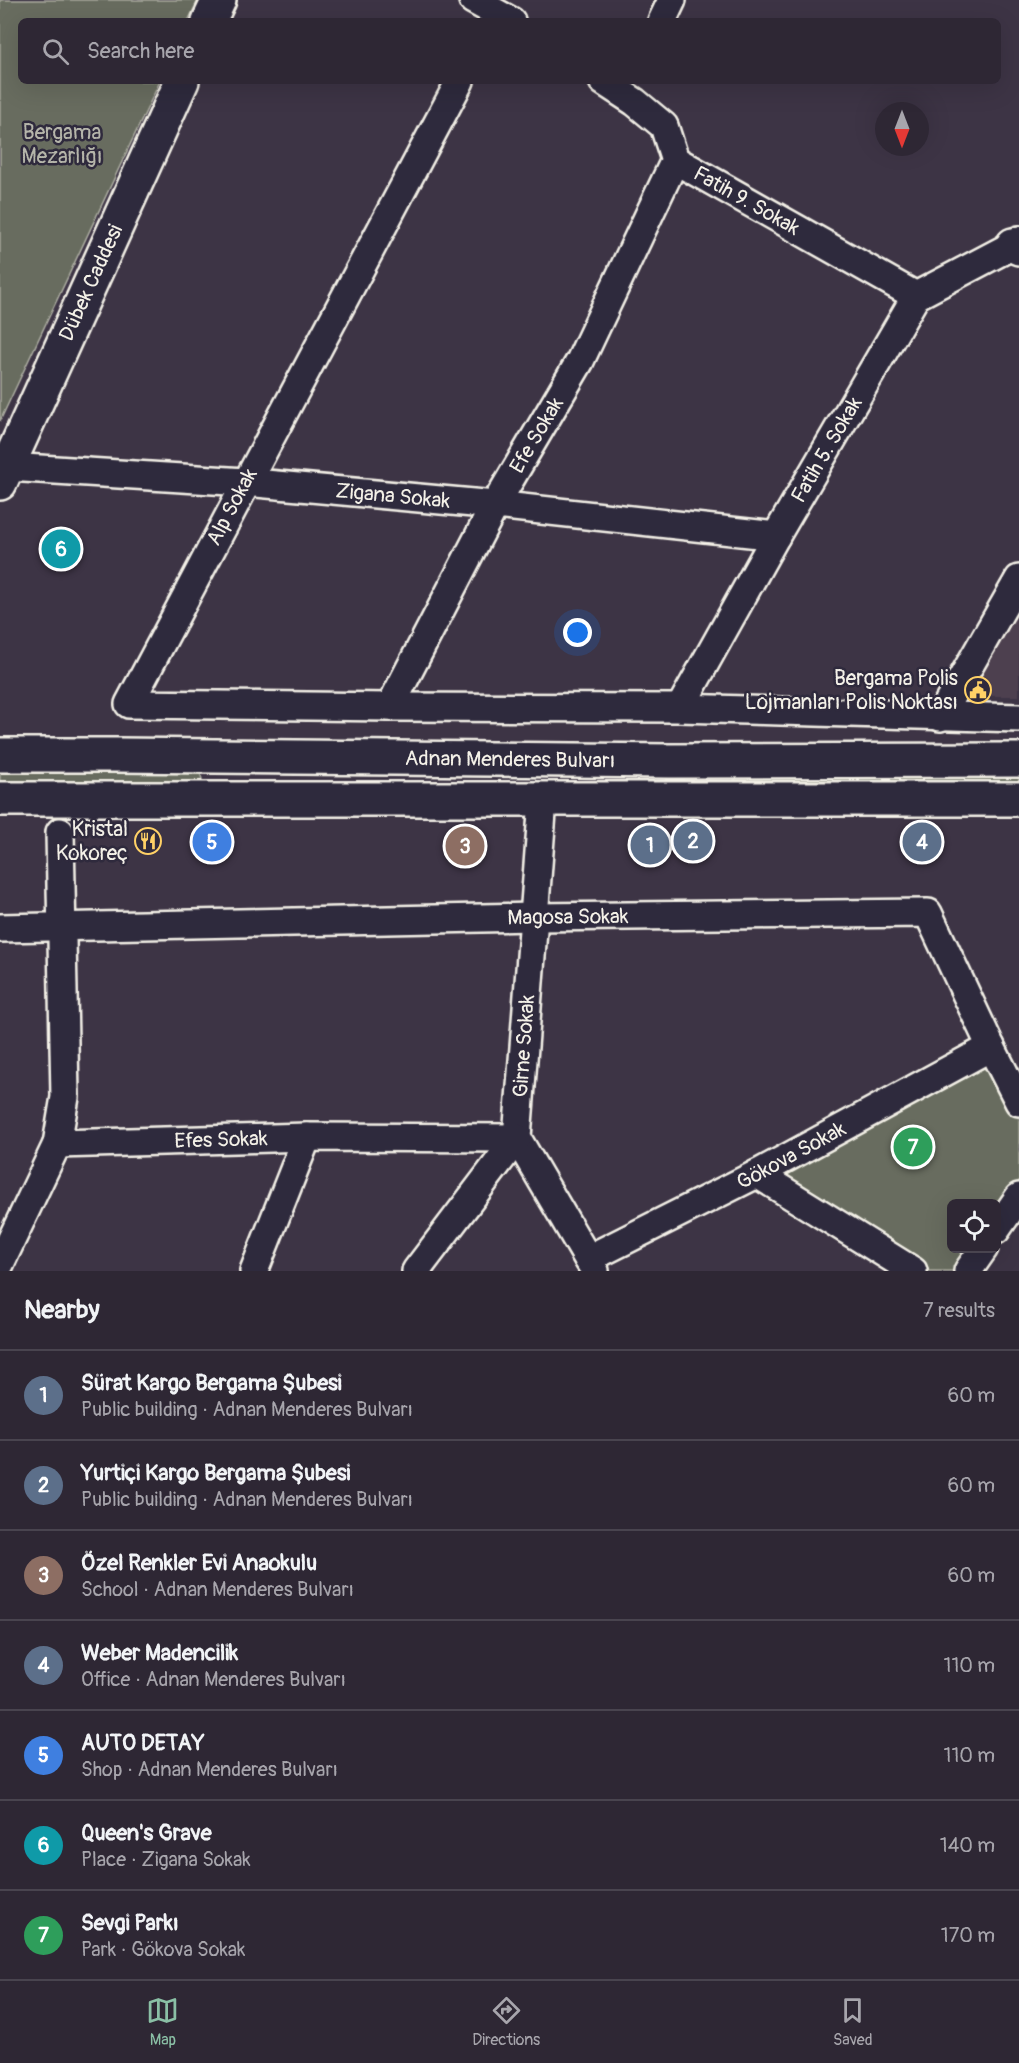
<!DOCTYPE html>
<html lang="en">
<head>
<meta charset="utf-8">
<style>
  :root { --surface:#2e2734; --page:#362f3c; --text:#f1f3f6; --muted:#a7a5ac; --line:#49444f; --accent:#8abfa5 }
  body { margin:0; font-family:Pangolin,sans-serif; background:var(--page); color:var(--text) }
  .controls { position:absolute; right:18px; bottom:18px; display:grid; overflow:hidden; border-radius:9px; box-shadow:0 6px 24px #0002 }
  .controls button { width:54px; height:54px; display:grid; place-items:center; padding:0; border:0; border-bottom:2px solid var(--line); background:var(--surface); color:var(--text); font:30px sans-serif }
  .compass { position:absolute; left:875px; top:102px; width:54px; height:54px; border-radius:50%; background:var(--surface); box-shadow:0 6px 24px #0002; rotate:180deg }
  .you { position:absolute; left:578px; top:633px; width:21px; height:21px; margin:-15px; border:4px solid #fff; border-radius:50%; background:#1a73e8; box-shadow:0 0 0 9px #1a73e833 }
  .badge { display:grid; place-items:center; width:39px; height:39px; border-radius:50%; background:var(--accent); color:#fff; font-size:20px; font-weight:700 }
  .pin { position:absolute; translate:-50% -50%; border:3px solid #fff; box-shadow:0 2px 6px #0006 }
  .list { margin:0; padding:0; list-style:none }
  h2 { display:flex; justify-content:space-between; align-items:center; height:78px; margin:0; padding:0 24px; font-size:26px }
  h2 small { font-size:20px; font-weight:400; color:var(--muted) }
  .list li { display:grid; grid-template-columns:39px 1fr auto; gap:18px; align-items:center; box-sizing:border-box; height:90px; padding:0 24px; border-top:2px solid var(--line) }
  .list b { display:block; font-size:22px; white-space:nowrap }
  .list p { margin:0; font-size:20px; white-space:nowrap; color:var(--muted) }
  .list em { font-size:20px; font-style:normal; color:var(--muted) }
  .icon { flex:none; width:33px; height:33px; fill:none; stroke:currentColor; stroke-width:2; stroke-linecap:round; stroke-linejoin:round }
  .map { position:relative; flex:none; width:1019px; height:1271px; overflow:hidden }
  .search { position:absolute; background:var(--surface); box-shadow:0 6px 24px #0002; left:18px; right:18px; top:18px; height:66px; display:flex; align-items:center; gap:15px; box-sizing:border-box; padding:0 21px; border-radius:9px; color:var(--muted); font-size:22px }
  .sheet { height:708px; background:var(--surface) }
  nav { display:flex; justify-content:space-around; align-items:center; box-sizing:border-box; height:84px; border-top:2px solid var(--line); background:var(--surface); font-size:16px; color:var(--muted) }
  nav a { display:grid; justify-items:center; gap:3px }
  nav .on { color:var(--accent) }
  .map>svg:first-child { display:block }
</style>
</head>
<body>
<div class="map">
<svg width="1019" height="1271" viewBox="0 0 1019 1271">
  <rect width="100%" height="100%" fill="#3d3445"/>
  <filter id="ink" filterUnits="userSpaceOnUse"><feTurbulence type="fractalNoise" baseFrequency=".0167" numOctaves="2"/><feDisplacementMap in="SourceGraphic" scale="12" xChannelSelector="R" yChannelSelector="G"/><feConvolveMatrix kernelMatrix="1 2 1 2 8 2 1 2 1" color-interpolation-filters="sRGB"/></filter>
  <g filter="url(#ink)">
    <!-- built -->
    <path fill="#4e404f" d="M1019,598V696H972V683Z"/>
    <!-- green -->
    <path fill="#676c5e" stroke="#aeaea3" stroke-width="1.5" d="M0,0H198L188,21H21V81H160L0,421Z
      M1019,770V789L747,788L723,771Z
      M0,771L200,772L204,787L0,789Z
      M991,1047L1019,1102V1197L997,1230L996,1204H952V1248L984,1249L968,1271H913L757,1174Z"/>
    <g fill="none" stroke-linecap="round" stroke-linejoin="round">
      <defs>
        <g id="minor">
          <path d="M473,0L511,21"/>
          <path d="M662,21L672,0"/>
          <path d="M460,81L129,704L390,707L680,708L1019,718"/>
          <path id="s1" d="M603,81L635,102L664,126L675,160L916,296"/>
          <path id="s2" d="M8,467L245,482L495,505L776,536"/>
          <path id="s3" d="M390,707L495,505L580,361L675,160"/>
          <path id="s4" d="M680,708L776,536L916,296L1013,245L1019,240"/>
          <path d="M940,717L1019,579"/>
          <path d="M543,800L517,1138L595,1271"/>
          <path id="s5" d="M0,928L534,917L928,913L991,1047L1019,1102"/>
          <path id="s6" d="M57,1144L307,1137L517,1138"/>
          <path d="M757,1174L913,1271"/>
          <path d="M996,1230L1019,1197"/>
          <path id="s7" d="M588,1259L757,1174L991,1047"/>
          <path d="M0,1264L57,1144L65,1097L60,832"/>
          <path d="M254,1271L307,1137"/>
          <path d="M416,1271L517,1138"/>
          <path d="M968,1271L984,1248"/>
        </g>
        <g id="tertiary">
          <path d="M209,21L219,0"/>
          <path d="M1013,245L1019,248"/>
          <path id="s8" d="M0,483L182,81"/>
        </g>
        <g id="primary">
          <path id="s9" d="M0,755H118L670,761L1019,760"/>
          <path d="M0,799H1019"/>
        </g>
      </defs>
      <!-- minor casing -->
      <use href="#minor" stroke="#f4f1e8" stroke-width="32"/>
      <!-- tertiary casing -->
      <use href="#tertiary" stroke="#f4f1e8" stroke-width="38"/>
      <!-- primary casing -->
      <use href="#primary" stroke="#f4f1e8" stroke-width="38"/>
      <!-- minor -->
      <use href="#minor" stroke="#2f2a3d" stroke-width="27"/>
      <!-- tertiary -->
      <use href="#tertiary" stroke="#2f2a3d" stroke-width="33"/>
      <!-- primary -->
      <use href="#primary" stroke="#2f2a3d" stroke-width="33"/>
    </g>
  </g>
  <!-- icons -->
  <defs>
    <symbol id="civic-ring" viewBox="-11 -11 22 22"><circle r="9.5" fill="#2f2a3d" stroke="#ffd166" stroke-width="1.5"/><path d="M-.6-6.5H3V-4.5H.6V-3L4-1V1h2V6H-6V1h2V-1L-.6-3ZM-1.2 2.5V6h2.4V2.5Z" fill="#ffd166"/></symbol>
    <symbol id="restaurant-ring" viewBox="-11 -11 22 22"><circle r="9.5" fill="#2f2a3d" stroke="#ffd166" stroke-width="1.5"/><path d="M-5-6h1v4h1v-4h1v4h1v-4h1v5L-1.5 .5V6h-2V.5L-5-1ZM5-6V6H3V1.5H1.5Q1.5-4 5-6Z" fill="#ffd166"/></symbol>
  </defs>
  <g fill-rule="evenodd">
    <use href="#civic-ring" x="963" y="675" width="30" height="30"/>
    <use href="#restaurant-ring" x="133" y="826" width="30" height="30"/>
  </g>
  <g text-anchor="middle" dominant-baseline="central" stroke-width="5" stroke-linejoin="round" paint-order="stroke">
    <!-- park labels -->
    <g font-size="21" fill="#b5b5aa" stroke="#2f2a3d">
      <text x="62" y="132">Bergama<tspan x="62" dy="24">Mezarlığı</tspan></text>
    </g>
    <!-- street labels -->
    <g font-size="21" fill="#f4f1e8" stroke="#2f2a3d">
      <text stroke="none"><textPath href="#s1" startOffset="194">Fatih 9. Sokak</textPath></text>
      <text stroke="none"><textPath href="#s8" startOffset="220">Dübek Caddesi</textPath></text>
      <text stroke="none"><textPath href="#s3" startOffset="309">Efe Sokak</textPath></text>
      <text stroke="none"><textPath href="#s4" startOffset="297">Fatih 5. Sokak</textPath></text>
      <text stroke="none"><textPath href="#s2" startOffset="386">Zigana Sokak</textPath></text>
      <text transform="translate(232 507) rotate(-62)">Alp Sokak</text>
      <text stroke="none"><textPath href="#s9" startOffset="510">Adnan Menderes Bulvarı</textPath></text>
      <text stroke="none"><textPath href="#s5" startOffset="568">Magosa Sokak</textPath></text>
      <text transform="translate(524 1046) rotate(-86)">Girne Sokak</text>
      <text stroke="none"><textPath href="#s6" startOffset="164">Efes Sokak</textPath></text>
      <text stroke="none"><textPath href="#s7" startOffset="228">Gökova Sokak</textPath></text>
    </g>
    <!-- poi labels -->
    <g font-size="21" fill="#f4f1e8" stroke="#2f2a3d" text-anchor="end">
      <text x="958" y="678">Bergama Polis<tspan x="958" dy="24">Lojmanları Polis Noktası</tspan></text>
      <text x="128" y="829">Kristal<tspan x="128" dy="24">Kokoreç</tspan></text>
    </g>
  </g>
</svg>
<div class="controls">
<button><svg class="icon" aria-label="locate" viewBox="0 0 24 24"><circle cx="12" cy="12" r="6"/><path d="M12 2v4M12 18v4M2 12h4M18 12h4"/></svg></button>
</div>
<svg class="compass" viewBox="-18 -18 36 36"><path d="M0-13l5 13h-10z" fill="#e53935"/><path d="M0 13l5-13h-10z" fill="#a7a5ac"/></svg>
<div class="you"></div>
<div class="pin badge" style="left:650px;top:845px;background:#5c6f8a">1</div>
<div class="pin badge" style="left:693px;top:841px;background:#5c6f8a">2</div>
<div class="pin badge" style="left:465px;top:846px;background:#8d6e63">3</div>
<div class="pin badge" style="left:922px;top:842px;background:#5c6f8a">4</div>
<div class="pin badge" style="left:212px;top:842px;background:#3f7fe0">5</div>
<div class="pin badge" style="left:61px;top:549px;background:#0f9aa8">6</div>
<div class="pin badge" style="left:913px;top:1147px;background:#2e9e5b">7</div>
<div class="search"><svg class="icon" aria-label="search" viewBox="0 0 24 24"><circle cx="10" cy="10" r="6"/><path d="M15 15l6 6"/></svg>Search here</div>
</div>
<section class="sheet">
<h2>Nearby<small>7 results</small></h2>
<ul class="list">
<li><span class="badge" style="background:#5c6f8a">1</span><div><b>Sürat Kargo Bergama Şubesi</b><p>Public building · Adnan Menderes Bulvarı</p></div><em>60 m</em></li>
<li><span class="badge" style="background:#5c6f8a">2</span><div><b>Yurtiçi Kargo Bergama Şubesi</b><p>Public building · Adnan Menderes Bulvarı</p></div><em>60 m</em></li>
<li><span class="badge" style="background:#8d6e63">3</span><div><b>Özel Renkler Evi Anaokulu</b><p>School · Adnan Menderes Bulvarı</p></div><em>60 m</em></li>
<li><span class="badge" style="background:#5c6f8a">4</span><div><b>Weber Madencilik</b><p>Office · Adnan Menderes Bulvarı</p></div><em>110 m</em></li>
<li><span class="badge" style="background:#3f7fe0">5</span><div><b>AUTO DETAY</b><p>Shop · Adnan Menderes Bulvarı</p></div><em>110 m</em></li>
<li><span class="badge" style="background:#0f9aa8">6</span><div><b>Queen's Grave</b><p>Place · Zigana Sokak</p></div><em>140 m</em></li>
<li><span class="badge" style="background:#2e9e5b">7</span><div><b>Sevgi Parkı</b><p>Park · Gökova Sokak</p></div><em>170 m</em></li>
</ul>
</section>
<nav>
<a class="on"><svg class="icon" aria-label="map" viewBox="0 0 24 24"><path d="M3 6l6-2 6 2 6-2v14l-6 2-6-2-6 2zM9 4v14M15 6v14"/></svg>Map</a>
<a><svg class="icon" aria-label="directions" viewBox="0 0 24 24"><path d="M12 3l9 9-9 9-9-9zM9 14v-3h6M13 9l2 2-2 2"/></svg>Directions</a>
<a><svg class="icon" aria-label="saved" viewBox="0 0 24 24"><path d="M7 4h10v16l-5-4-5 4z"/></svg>Saved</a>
</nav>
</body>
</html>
